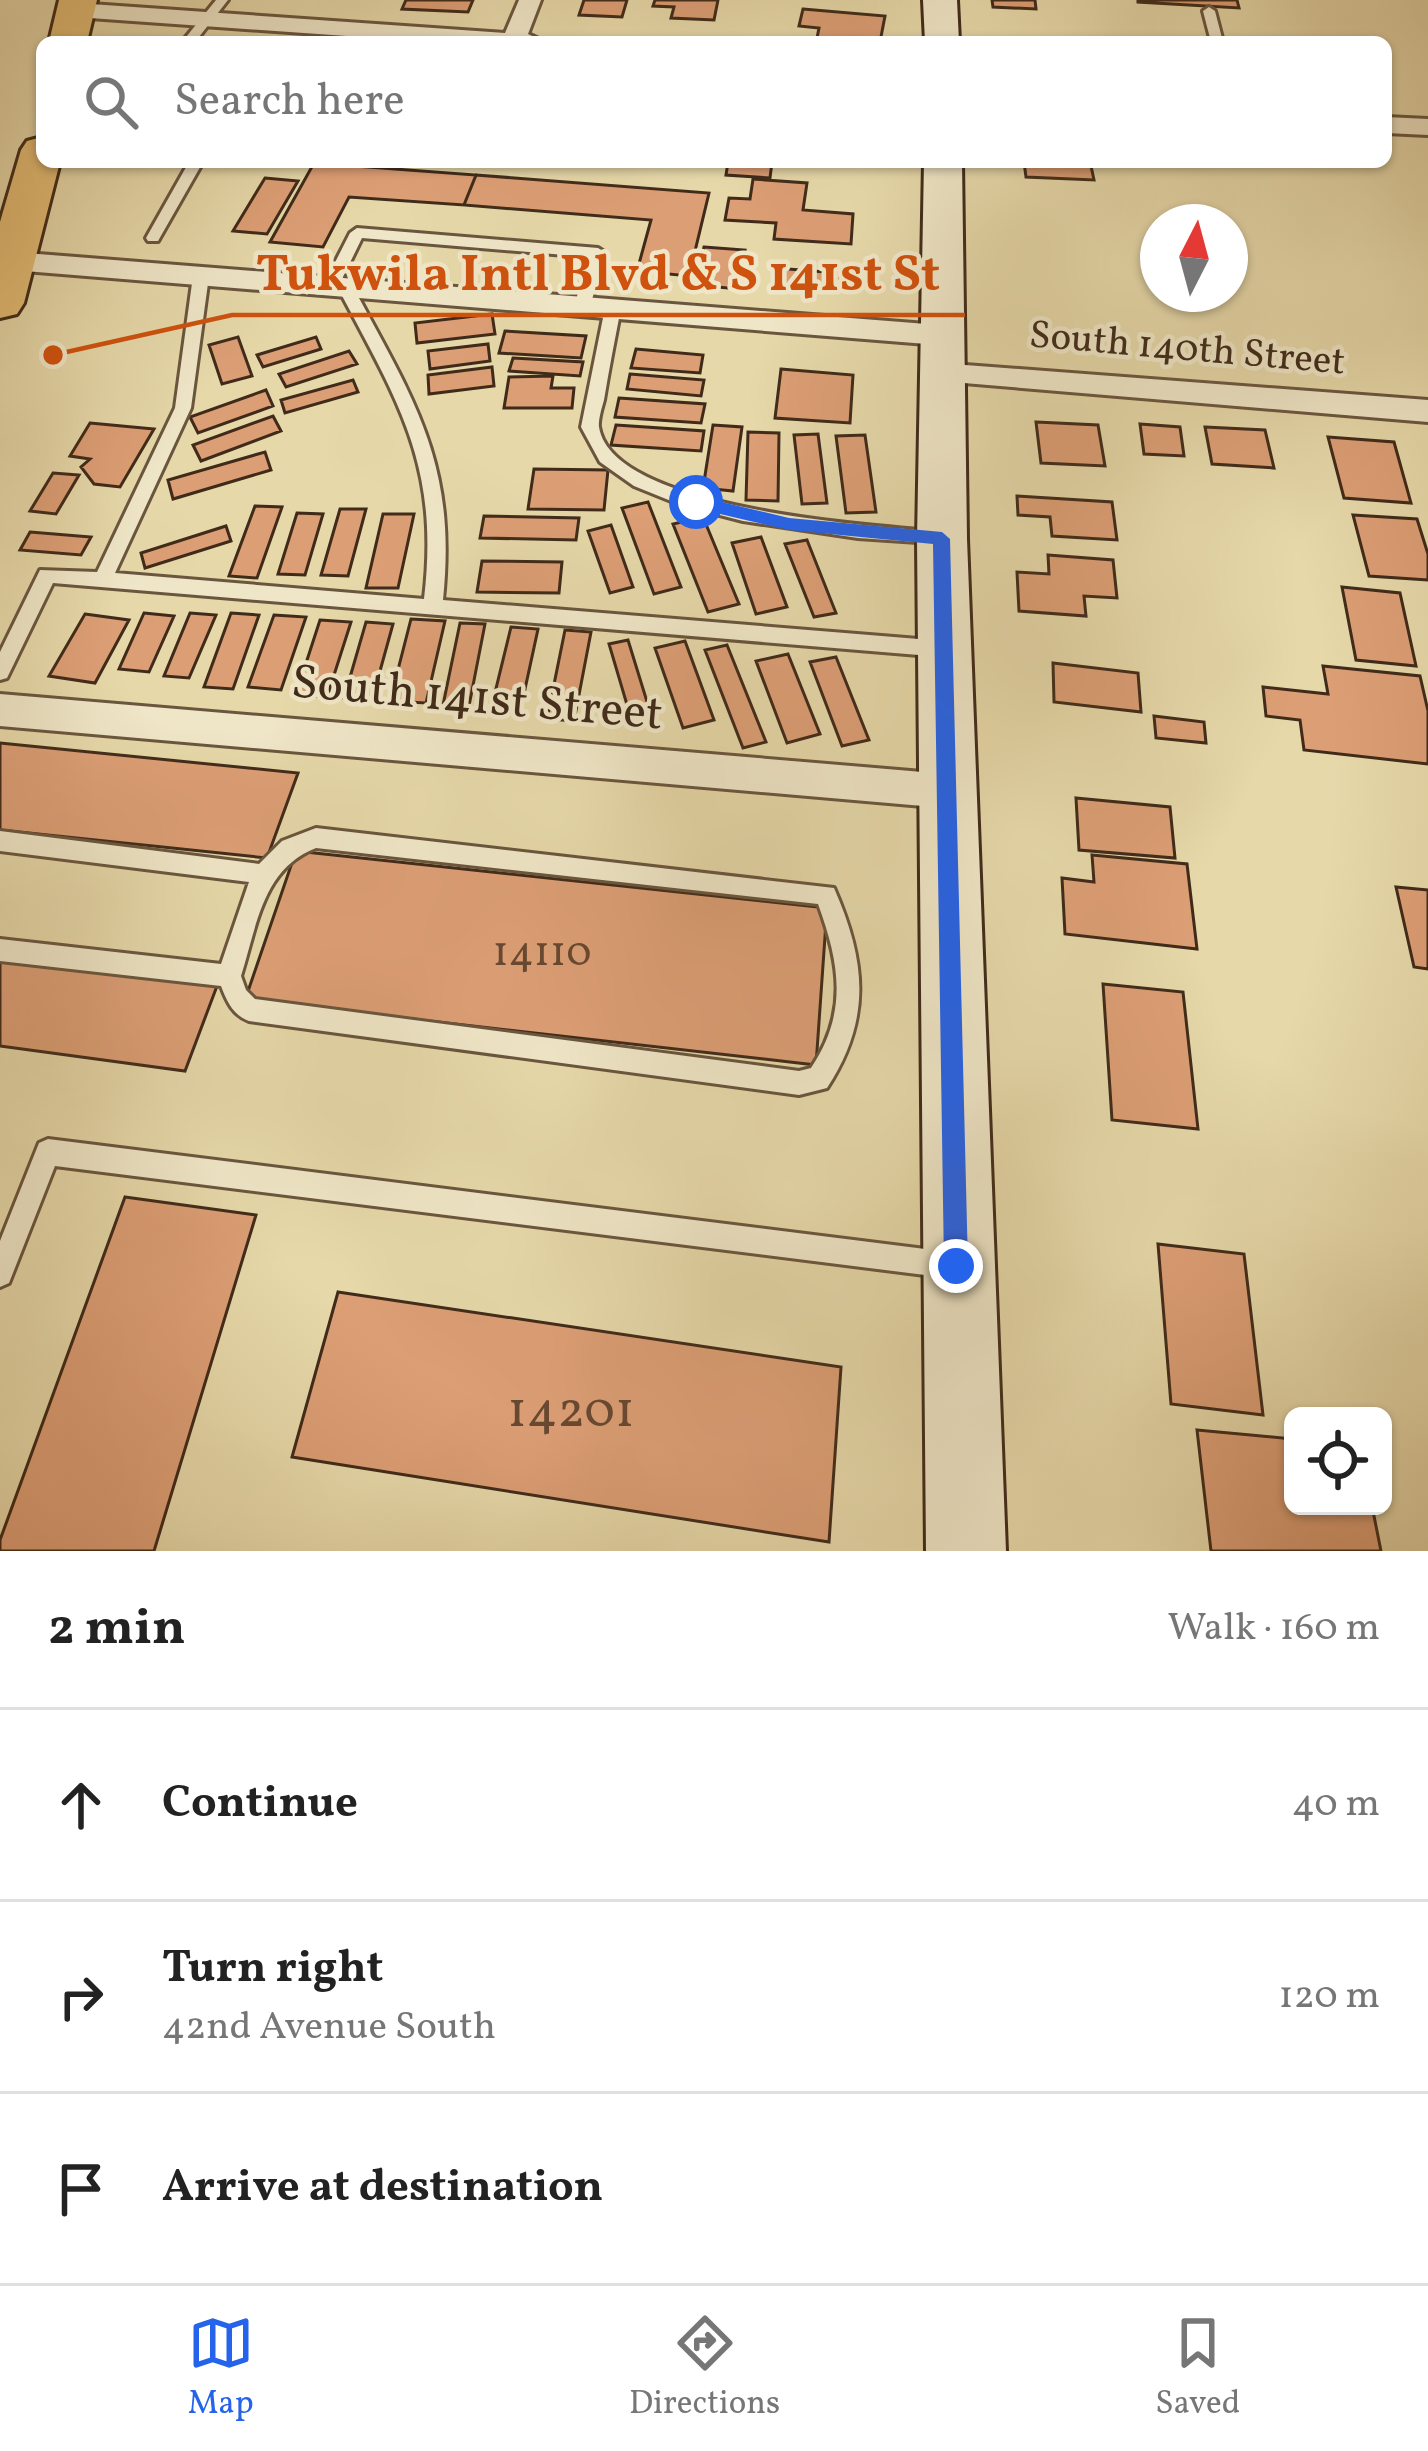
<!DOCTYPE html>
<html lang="en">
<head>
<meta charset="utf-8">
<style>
  :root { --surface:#fff; --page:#f2f2f2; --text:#222; --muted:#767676; --line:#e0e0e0; --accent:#2563eb }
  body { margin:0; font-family:Vollkorn,serif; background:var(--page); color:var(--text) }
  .controls { position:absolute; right:36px; bottom:36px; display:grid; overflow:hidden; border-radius:18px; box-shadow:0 3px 9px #0004 }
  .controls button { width:108px; height:108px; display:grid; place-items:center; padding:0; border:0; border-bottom:3px solid var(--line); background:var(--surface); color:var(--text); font:60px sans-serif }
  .compass { position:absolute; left:1140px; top:204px; width:108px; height:108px; border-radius:50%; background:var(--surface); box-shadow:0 3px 9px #0004; rotate:6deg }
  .stop { position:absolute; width:36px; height:36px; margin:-27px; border:9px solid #2563eb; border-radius:50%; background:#fff }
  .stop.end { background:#2563eb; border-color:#fff; box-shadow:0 3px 12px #0008 }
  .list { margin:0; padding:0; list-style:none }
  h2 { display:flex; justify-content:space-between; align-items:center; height:156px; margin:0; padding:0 48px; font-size:51px }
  h2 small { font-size:39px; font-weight:400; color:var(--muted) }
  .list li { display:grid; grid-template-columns:78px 1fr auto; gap:36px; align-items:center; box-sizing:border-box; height:192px; padding:0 48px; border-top:3px solid var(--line) }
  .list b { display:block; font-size:45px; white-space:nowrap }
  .list p { margin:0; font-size:39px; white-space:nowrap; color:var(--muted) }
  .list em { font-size:39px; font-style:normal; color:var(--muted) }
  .icon { flex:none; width:66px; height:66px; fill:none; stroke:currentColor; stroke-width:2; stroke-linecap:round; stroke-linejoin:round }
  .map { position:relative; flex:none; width:1428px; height:1551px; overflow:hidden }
  .search { position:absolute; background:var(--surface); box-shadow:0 3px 9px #0004; left:36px; right:36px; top:36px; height:132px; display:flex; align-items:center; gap:30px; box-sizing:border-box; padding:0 42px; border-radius:18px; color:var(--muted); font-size:45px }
  .sheet { height:732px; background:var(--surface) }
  nav { display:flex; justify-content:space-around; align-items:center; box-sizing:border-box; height:168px; border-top:3px solid var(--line); background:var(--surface); font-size:33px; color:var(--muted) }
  nav a { display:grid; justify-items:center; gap:6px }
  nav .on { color:var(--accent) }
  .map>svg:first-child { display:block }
</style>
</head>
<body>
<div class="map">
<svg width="1428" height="1551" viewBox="0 0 1428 1551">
  <rect width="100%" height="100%" fill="#e6d8a9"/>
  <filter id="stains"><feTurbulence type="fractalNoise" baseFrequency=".00167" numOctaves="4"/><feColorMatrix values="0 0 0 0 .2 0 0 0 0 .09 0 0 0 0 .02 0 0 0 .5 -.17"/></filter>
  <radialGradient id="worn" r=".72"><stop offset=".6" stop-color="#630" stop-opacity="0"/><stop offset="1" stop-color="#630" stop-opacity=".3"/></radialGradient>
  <!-- building -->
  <path fill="#dc9e75" stroke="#402b1a" stroke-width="3" d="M406,0H473L468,12L402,9Z
    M584,0H627L622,17L579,15Z
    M655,0H718L714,20L671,18L674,7L653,6Z
    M992,0H1035L1036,9L993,7Z
    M1138,0H1237L1239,8L1138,2Z
    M803,9L885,16L880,42L817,38L819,28L799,26Z
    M728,162H772L770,178L726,175Z
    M1024,162L1091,166L1094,180L1026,177Z
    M314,163L476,175L464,205L349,197L323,247L270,242Z
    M476,175L709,193L689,276L637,271L651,220L464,205Z
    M265,178L298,181L267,234L233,231Z
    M753,179L807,183L803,210L853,214L851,244L774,239L776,223L725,220L729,198L750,199Z
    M704,247L745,250L738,289L695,285Z
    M776,268L862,275L860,290L774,283Z
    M492,314L495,334L417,343L415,323Z
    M505,331L586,336L581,358L499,353Z
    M238,337L252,376L222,384L209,345Z
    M316,337L321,349L263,367L257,355Z
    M488,344L490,361L430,369L428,351Z
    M636,349L703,355L700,373L631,368Z
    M349,351L357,364L286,387L279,374Z
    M513,358L583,362L580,376L509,371Z
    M492,367L494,386L429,394L428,375Z
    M781,369L853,375L850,423L775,418Z
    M630,374L704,380L701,396L627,389Z
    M553,376L551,388H574L572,408H504L509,377Z
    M353,380L358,392L285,413L281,400Z
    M266,390L273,406L198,433L190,417Z
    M619,398L705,404L701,423L615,417Z
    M273,416L281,431L201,461L193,445Z
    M1036,422L1098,425L1105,466L1041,463Z
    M90,423L154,429L120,487L94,484L81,467L90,459L70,456Z
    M1140,424L1180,427L1184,456L1144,454Z
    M616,425L704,431L701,451L611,445Z
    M713,425L742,427L733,491L703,488Z
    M1205,427L1265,430L1274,468L1212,464Z
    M748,432L779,433L778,501L746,500Z
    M818,434L827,503L802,504L794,435Z
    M865,435L876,512L846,513L836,436Z
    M1328,437L1394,442L1411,503L1344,498Z
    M265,452L271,470L173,499L168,480Z
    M534,469L608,470L604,510L528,509Z
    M53,473L79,475L56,514L30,511Z
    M1017,496L1112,502L1117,540L1052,536L1050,517L1018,515Z
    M648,502L681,587L654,594L622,508Z
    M255,506L282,507L257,578L229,576Z
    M340,509H366L348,576L321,575Z
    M297,513L323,514L305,575L278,574Z
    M383,514H414L398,588H366Z
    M1353,515L1417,519L1428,554V580L1369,576Z
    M484,516L579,518L576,540L480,538Z
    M703,517L739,604L708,612L673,524Z
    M611,525L633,587L610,593L588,531Z
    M226,526L231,541L145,568L141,553Z
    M30,532L91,537L81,555L20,550Z
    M761,537L787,607L756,614L732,543Z
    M807,540L836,613L814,617L785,544Z
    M1048,555L1113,560L1117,598L1084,596L1086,616L1019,611L1017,572L1049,574Z
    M482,561L562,562L559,593L477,592Z
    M1342,587L1400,593L1416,666L1356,660Z
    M144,613L174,616L149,672L119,669Z
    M190,613L216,615L189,678L164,676Z
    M231,613L259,615L233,689L204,687Z
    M85,614L129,620L95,683L49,676Z
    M274,615L306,617L281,690L248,687Z
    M411,619L445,621L426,703L390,701Z
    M320,620L351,622L327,697L296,694Z
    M366,622L393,624L372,700L344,698Z
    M460,623L485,624L469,706L443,705Z
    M511,627L538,629L520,712L491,709Z
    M565,630L591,632L574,721L547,719Z
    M628,640L653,721L633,725L609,644Z
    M685,641L714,720L683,728L655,648Z
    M727,645L766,742L743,748L705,650Z
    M788,654L820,734L787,743L756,661Z
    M836,657L869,740L842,746L810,662Z
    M1053,663L1138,673L1141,712L1054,702Z
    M1323,666L1420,676L1428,711V764L1304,750L1300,720L1266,716L1263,687L1328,694Z
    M1154,716L1204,722L1206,743L1156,738Z
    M0,743L298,773L267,858L0,830Z
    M1076,798L1170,807L1175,858L1079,850Z
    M296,851L827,908L816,1065L245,1000Z
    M1092,855L1187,864L1197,949L1065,934L1062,878L1094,882Z
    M1396,887L1428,890V969L1414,967Z
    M0,958L217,986L185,1071L0,1046Z
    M1103,984L1183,992L1198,1129L1112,1120Z
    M125,1197L256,1215L154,1551H0V1540Z
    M1158,1244L1244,1254L1263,1415L1171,1404Z
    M338,1292L841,1367L829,1542L292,1457Z
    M1197,1430L1293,1439V1506H1372L1381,1551H1211Z"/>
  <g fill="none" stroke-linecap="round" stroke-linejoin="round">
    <defs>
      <path id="lane" d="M216,0H228L195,42H182Z
        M1209,7L1215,11L1223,42H1211L1203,11Z
        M189,162H203L158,241H148L146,238Z
        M357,228L598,248L606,253L590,306L582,311L574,306L589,257L362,238L340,283L350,284L353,287C415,402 457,464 443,600L943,641L950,643L953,649L950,655L943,657L53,583L7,678L0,680V652L40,570L97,572L175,408L193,276L201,271L209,276L191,408L115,573L424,599C440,464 398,402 338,288L331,291L323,286L350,233Z
        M613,303L621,308C615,339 609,369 604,400C602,407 598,420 599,427C612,510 875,526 942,532L951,539L948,544L858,538L743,521L681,505L634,486L600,462L581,427L605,308Z
        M316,828L834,888C866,961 872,1019 827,1088L799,1095L249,1021C233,1015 227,1002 221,986L0,961V939L221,964L249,882L0,851V831L259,864L282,841ZM316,848L818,904C840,964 848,1013 811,1068L799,1071L255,999L246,990L241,976C257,926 262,869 316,848Z
        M48,1139L949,1252L958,1256L962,1265L958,1274L949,1278L55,1166L9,1283L0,1287V1241L39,1143Z"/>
      <path id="street" d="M519,0H541L528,34L545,42H432L76,17L64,10L76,3L505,33Z
        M1386,117L1428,119V135L1386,133Z
        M0,251L939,325L954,335L939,345L0,269Z
        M939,363L1428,400V422L928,380L924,373Z
        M0,694L946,774L960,779L966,791L960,803L946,808L0,726Z"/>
      <path id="secondary" d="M923,0H957L959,42H925Z
        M924,162H962L967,539L1006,1551H926L917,539Z"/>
      <path id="primary" d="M59,0H97L87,42H49Z
        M42,137V162H60L24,303L17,314L0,318V222L21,150L27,141Z"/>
    </defs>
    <!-- lane casing -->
    <use href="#lane" stroke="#6a563e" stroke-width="6"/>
    <!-- street casing -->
    <use href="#street" stroke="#6a563e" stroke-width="6"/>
    <!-- secondary casing -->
    <use href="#secondary" stroke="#402b1a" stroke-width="6"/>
    <!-- primary casing -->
    <use href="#primary" stroke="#402b1a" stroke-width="6"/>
    <!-- lane -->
    <use href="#lane" fill="#efe6c7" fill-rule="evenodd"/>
    <!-- street -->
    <use href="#street" fill="#efe6c7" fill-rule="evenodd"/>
    <!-- secondary -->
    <use href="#secondary" fill="#efe6c7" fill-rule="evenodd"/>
    <!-- primary -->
    <use href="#primary" fill="#e3bc74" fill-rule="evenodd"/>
  </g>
  <!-- route -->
  <path fill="#2563eb" d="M696,496L789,518L942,532L950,539L968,1266L965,1274L956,1278L947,1274L944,1266L933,544L789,530L690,507V498Z"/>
  <g text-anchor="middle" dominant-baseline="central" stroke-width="9" stroke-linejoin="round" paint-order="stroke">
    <!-- far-street labels -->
    <g font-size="39" fill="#402b1a" stroke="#efe6c7">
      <text transform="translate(1187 350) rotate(5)">South 140th Street</text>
    </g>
    <!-- number labels -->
    <g font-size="42" fill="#674831">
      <text x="542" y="954">14110</text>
    </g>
    <!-- street labels -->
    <g font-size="48" fill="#402b1a" stroke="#efe6c7">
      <text transform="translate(477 700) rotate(5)">South 141st Street</text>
    </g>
    <!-- near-number labels -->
    <g font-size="51" fill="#674831">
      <text x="571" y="1412">14201</text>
    </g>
  </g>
  <!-- callouts -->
  <path fill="none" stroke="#cf520e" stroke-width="4.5" d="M53 355L232 315H965"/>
  <circle fill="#cf520e" stroke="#efe6c7" stroke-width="4.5" cx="53" cy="355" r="12"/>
  <g font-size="51" text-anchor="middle" font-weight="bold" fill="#cf520e" stroke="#efe6c7" stroke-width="9" stroke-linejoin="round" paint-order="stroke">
    <text x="598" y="290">Tukwila Intl Blvd &amp; S 141st St</text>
  </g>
  <rect width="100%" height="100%" filter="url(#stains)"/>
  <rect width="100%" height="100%" fill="url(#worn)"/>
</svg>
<div class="controls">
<button><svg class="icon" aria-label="locate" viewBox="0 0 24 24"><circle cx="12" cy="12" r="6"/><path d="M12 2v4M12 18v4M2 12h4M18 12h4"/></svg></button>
</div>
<svg class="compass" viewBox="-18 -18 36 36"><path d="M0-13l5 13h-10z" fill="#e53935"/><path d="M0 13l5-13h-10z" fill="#767676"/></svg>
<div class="stop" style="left:696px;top:502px"></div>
<div class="stop end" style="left:956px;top:1266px"></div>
<div class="search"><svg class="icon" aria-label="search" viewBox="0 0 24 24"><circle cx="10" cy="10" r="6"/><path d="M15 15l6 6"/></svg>Search here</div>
</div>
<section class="sheet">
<h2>2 min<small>Walk · 160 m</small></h2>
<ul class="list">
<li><svg class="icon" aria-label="ahead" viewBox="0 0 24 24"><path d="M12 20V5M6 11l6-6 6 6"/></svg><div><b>Continue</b></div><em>40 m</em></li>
<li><svg class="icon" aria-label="right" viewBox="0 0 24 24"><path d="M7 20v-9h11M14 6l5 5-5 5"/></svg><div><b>Turn right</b><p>42nd Avenue South</p></div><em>120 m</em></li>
<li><svg class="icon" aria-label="arrive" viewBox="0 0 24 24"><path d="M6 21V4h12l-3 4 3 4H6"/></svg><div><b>Arrive at destination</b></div></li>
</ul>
</section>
<nav>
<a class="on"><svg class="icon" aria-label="map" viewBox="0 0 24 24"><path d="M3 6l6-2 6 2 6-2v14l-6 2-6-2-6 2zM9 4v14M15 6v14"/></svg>Map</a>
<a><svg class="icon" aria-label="directions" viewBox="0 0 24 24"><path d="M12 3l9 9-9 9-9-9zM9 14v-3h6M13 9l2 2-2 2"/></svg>Directions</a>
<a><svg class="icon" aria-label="saved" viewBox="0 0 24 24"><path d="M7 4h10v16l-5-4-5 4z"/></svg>Saved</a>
</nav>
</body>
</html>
